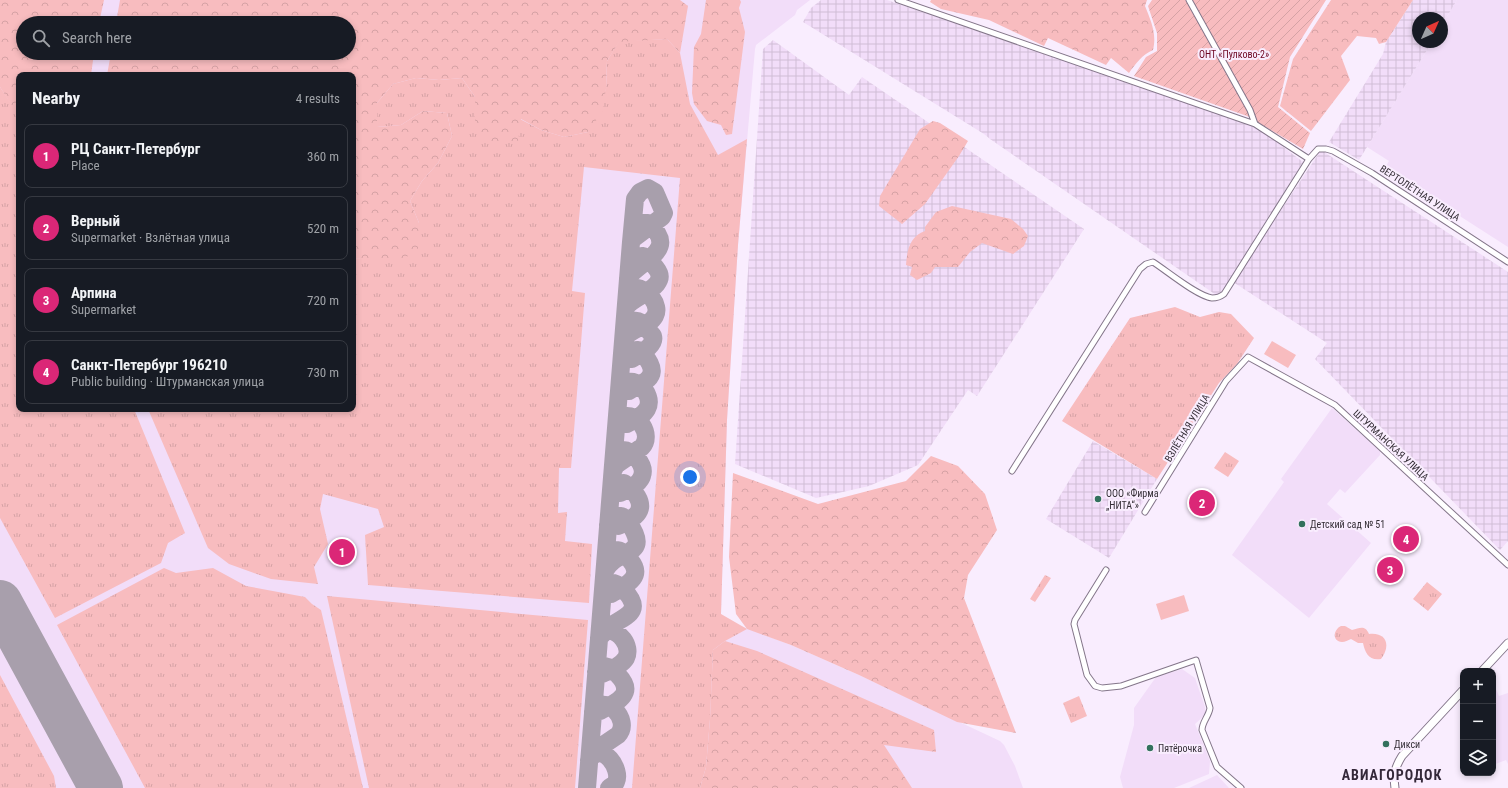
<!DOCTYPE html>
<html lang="en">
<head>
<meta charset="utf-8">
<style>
  :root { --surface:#171b24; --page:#242831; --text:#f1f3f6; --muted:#9ea1a6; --line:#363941; --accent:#db2777 }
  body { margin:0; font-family:"Roboto Condensed",sans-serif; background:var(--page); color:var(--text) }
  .controls { position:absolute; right:12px; bottom:12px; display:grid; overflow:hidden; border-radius:8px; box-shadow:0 2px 6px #0003 }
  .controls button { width:36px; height:36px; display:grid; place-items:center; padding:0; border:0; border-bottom:1px solid var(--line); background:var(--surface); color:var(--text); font:20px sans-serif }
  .compass { position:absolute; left:1412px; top:12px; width:36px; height:36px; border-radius:50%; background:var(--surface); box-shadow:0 2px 6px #0003; rotate:45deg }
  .you { position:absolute; left:690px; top:477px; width:14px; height:14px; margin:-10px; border:3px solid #fff; border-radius:50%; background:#1a73e8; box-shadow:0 0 0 6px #1a73e833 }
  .badge { display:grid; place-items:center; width:26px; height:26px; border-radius:50%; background:var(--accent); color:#fff; font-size:13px; font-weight:700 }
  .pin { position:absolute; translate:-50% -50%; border:2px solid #fff; box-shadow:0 1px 4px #0006 }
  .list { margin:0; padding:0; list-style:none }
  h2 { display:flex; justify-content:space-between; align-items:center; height:52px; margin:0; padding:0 16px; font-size:17px }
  h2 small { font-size:13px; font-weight:400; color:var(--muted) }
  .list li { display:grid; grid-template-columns:26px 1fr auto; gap:12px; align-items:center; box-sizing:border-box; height:64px; margin:0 8px 8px; padding:0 8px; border:1px solid var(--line); border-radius:8px }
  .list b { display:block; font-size:15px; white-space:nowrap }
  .list p { margin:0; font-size:13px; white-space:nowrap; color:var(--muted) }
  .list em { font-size:13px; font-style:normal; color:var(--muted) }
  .icon { flex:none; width:22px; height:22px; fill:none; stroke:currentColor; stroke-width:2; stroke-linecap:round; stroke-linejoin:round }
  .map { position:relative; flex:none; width:1508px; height:788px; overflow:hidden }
  .search { position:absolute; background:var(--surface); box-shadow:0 2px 6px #0003; left:16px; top:16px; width:340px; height:44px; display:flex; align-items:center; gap:10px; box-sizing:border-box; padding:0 14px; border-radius:22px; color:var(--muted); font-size:15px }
  .panel { position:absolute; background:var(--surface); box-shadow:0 2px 6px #0003; left:16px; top:72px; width:340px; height:340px; border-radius:8px }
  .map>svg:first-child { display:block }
</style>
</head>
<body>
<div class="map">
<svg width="1508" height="788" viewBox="0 0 1508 788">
  <defs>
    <pattern id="industrial-grid" width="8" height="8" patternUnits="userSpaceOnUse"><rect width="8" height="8" fill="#f2ddf9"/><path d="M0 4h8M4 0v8" fill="none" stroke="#d0bed6"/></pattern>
    <pattern id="grass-tufts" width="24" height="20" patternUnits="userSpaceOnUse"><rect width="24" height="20" fill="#f8bcbf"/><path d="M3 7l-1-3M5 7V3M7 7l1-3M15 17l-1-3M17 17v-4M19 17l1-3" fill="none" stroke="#d5a2a5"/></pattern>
    <pattern id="forest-crowns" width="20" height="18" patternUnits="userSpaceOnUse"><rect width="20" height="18" fill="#f8bcbf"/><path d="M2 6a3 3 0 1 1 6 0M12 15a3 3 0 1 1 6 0" fill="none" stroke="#d5a2a5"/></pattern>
    <pattern id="garden-furrows" width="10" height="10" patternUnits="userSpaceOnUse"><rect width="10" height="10" fill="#f8bcbf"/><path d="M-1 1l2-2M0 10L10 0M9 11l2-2" fill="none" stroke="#d5a2a5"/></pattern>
  </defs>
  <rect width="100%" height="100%" fill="#f9edfe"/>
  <!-- built -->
  <path fill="#f2ddf9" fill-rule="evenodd" d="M0,0H810L797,10L795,15L756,45L755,49L738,245L727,420L721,614L725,620L791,645L859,675L1000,741L1004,745L1015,766L1023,788H0ZM23,23H349V53H23ZM19,75H353V409H19Z
    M1457,0H1508V247L1385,168L1389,161L1367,147L1432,42H1442V25Z
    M1332,408L1380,451V455L1345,493L1340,489L1327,504L1371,543L1309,618L1232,555L1284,482L1281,479Z
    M1182,669L1195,678L1205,707L1206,714L1195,724L1210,761L1209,774L1174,788H1123L1120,777L1134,725V708L1156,677Z
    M1494,685L1499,696L1508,693V764L1506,760L1493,765Z
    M1217,775L1229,788H1189Z"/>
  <!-- industrial -->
  <path fill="url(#industrial-grid)" d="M821,0H887L1258,128L1303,162L1219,297L990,139L984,134L803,22L811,8Z
    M1413,0H1457L1442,25V18H1418V42H1432L1359,160L1329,142L1383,54L1386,42Z
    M773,40L849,95L862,77L1084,229L977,396L968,390L918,465L869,486L816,498L735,464L763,49Z
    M1321,150L1508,272V541L1500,550L1315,359L1327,343L1233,282Z
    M1093,441L1157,479L1109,558L1046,519Z"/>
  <!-- grass -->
  <path fill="url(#grass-tufts)" d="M667,39L680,53L690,104L718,155L747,139L738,245L727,420L721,614L747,629L725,641L713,650L710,719L706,767L700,788H632L680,178L584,167L572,291L585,293L571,468H559L558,513L567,512L565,541L592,544L589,603L368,585L365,535L384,527L378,509L323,494L320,509L328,544L314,567L318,584L271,579L229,564L208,548L148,409H353V258L374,259L419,223L410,201L422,181L438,163L452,136L447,113L423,111L401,125L377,127V103L393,84L416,78L439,80L462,78L475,97V121L520,119L541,130L564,137L588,132L606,89L607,61L619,41Z
    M0,87L16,111L19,120V409H134L185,533L168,543L161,563L55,618L0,518Z
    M1175,307L1200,317L1219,312L1231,314L1254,338L1237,364L1219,383L1157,479L1062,421L1130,318Z
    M1225,452L1239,461L1228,477L1214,468Z
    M164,568L176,573L213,568L246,586L305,597L312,604L321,610L363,788H145L57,625Z
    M1045,575L1051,578L1035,602L1030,599Z
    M1427,582L1442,594L1428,611L1413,599Z
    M327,596L588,620L575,788H369Z
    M1341,626H1345L1352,630C1360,628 1365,625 1369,634C1387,632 1391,646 1381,659C1369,661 1365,653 1363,643H1358L1351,639C1348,640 1345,642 1342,642C1331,641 1334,629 1341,626Z
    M0,675L54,776L56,788H0Z
    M1079,696L1087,716L1071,723L1063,703Z"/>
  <!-- forest -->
  <path fill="url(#forest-crowns)" d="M0,0H104L99,23H23V53H94L91,75H19V120L15,111L0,87Z
    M120,0H680L688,6L680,53L667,39L619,42L607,61L606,89L602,112L588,132L564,137L541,130L521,119L518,142L483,143L475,121V97L462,78L439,80L416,78L393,84L377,103V127L401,125L423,111L447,113L452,136L438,163L422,181L410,201L419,223L418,249L398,263L353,258V75H107L111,53H349V23H116Z
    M706,0H740L741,2L739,8L745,32L732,134L726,135L721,125L707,121L694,104L692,93L694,47L701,34Z
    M931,0H1147L1145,6C1151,21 1157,34 1153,50C1142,55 1136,63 1129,73L1111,58L1106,65L1048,38L1044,46L989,20L941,9L930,2Z
    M1331,0H1413L1386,42L1379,44L1376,38L1357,36L1341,56L1350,80L1311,131L1280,106L1293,59Z
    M933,121L940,123L968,141L959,156L925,204L902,224L879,206L880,196L920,129Z
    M952,206L1011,219L1023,229L1028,236L1024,246L1013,254L982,243L970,252L958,267H935L931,273L917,280L910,275L912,267L906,265C907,250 910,236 925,231V227L936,212Z
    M931,456L958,466L985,494L997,530L968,575L964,598L1016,733L957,722L859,675L791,645L747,629L736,614L729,557L733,473L818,504L906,481Z
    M725,641L757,651L934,730L936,752L884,745L912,788H700L706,767L710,719L713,650Z"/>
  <!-- garden -->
  <path fill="url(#garden-furrows)" d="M1152,0H1326L1290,57L1278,107L1310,133L1303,149L1247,116L1134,76L1146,57L1157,51V33L1148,6Z"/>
  <!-- pitch -->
  <path fill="#f8bcbf" d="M1272,341L1296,355L1288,368L1264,354Z
    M1184,595L1189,611L1161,620L1156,604Z"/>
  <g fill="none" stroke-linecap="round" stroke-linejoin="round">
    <!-- taxiway -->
    <path stroke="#a89fac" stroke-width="18" d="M648,188L655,192L664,213L662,217L634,238L631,242L635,199L640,192Z
      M628,278L630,275C648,257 677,248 648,223H641
      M626,307C634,295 671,287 656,268C652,263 648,257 642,256L637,257
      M624,338C632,328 649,327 655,316C661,305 647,288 636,288
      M622,357L628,351L638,350C646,356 658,370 648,379C643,384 635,387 629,391
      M632,359C639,354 656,346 653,336C652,334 648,331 647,328C643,324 640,320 634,321
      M620,390C629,369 656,393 647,409C643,416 634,420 627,424
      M613,471L616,465L642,447C653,435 638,411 622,417L617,425
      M611,492C614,486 618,483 624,483C633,489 646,503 637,514C633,519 624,523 618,526
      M620,493C627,490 640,484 642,476C646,465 632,449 622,450
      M605,571C615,548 654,558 628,522C625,517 621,515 615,516L610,521L608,525
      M611,594C624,586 645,578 630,560C626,555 623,550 615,550
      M600,637L606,631C619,629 632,646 626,658C622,665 609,671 602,674
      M599,638C606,618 653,619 623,589C619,585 615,582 609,583L603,592
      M596,672L604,666C611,667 614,670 618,675C636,694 617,702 600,711
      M590,757L596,750L618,735C632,720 604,691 593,712
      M589,760C603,740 622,770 616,782C615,785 611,786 609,788
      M587,788L631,242"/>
    <!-- runway -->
    <path stroke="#a89fac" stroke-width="44" d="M0,602L101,788"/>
    <defs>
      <path id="street" d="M898,0L1255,124
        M1189,0L1250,110L1255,124L1309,159
        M1012,471L1140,269L1146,264L1153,262C1167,271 1197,296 1212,298C1217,298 1220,297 1224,294L1309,159L1318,149H1326L1333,151L1372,173L1508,262
        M1145,512L1226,381L1248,357L1335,405L1508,565
        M1106,570L1075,620L1074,624L1087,675L1095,686L1102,688L1121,686L1196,660L1210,708C1209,716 1202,722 1202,730L1217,767L1241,788"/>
      <path id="secondary" d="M1482,671L1508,643
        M1395,788C1393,775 1395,767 1402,756L1463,690"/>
    </defs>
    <!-- street casing -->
    <use href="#street" stroke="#84768a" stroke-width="7"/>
    <!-- secondary casing -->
    <use href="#secondary" stroke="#84768a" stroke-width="9"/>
    <!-- street -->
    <use href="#street" stroke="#fff" stroke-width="5"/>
    <!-- secondary -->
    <use href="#secondary" stroke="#fff" stroke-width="7"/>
  </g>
  <!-- markers -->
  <g fill="#33715d" stroke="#f9edfe" stroke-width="1.5">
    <circle cx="1098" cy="499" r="4"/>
    <circle cx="1302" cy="524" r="4"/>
    <circle cx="1386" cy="744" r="4"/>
    <circle cx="1150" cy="748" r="4"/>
  </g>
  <g text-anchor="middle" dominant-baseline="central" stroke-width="4" stroke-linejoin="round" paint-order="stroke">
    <!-- park labels -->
    <g font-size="10" fill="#6d0521" stroke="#f9edfe">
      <text x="1234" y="54">ОНТ «Пулково-2»</text>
    </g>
    <!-- street labels -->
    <g font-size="10" fill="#342e36" stroke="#f9edfe">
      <text transform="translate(1420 193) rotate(33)">ВЕРТОЛЁТНАЯ УЛИЦА</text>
      <text transform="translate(1187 428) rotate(-59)">ВЗЛЁТНАЯ УЛИЦА</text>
      <text transform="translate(1391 445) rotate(43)">ШТУРМАНСКАЯ УЛИЦА</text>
    </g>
    <!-- poi labels -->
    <g font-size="10" fill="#342e36" stroke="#f9edfe" text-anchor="start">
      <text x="1106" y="493">ООО «Фирма<tspan x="1106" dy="12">„НИТА“»</tspan></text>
      <text x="1310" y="524">Детский сад № 51</text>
      <text x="1394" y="744">Дикси</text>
      <text x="1158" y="748">Пятёрочка</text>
    </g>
    <!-- district labels -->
    <g font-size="14" font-weight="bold" letter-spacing="1" fill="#342839" stroke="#f9edfe">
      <text x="1392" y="775">АВИАГОРОДОК</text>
    </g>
  </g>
</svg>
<div class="controls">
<button>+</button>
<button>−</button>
<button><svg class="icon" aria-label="layers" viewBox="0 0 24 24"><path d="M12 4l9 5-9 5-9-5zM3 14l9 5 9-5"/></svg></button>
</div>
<svg class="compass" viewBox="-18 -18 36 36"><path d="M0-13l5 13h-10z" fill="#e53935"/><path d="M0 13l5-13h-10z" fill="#9ea1a6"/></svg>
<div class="you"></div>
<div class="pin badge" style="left:342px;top:552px">1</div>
<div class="pin badge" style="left:1202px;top:503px">2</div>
<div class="pin badge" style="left:1390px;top:570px">3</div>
<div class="pin badge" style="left:1406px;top:539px">4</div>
<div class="search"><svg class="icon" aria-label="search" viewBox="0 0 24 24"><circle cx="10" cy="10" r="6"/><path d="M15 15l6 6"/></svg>Search here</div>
<section class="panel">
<h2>Nearby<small>4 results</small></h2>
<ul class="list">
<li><span class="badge">1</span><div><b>РЦ Санкт-Петербург</b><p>Place</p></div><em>360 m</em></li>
<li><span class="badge">2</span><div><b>Верный</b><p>Supermarket · Взлётная улица</p></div><em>520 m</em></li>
<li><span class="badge">3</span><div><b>Арпина</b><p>Supermarket</p></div><em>720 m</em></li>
<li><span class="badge">4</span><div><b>Санкт-Петербург 196210</b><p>Public building · Штурманская улица</p></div><em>730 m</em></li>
</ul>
</section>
</div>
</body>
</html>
